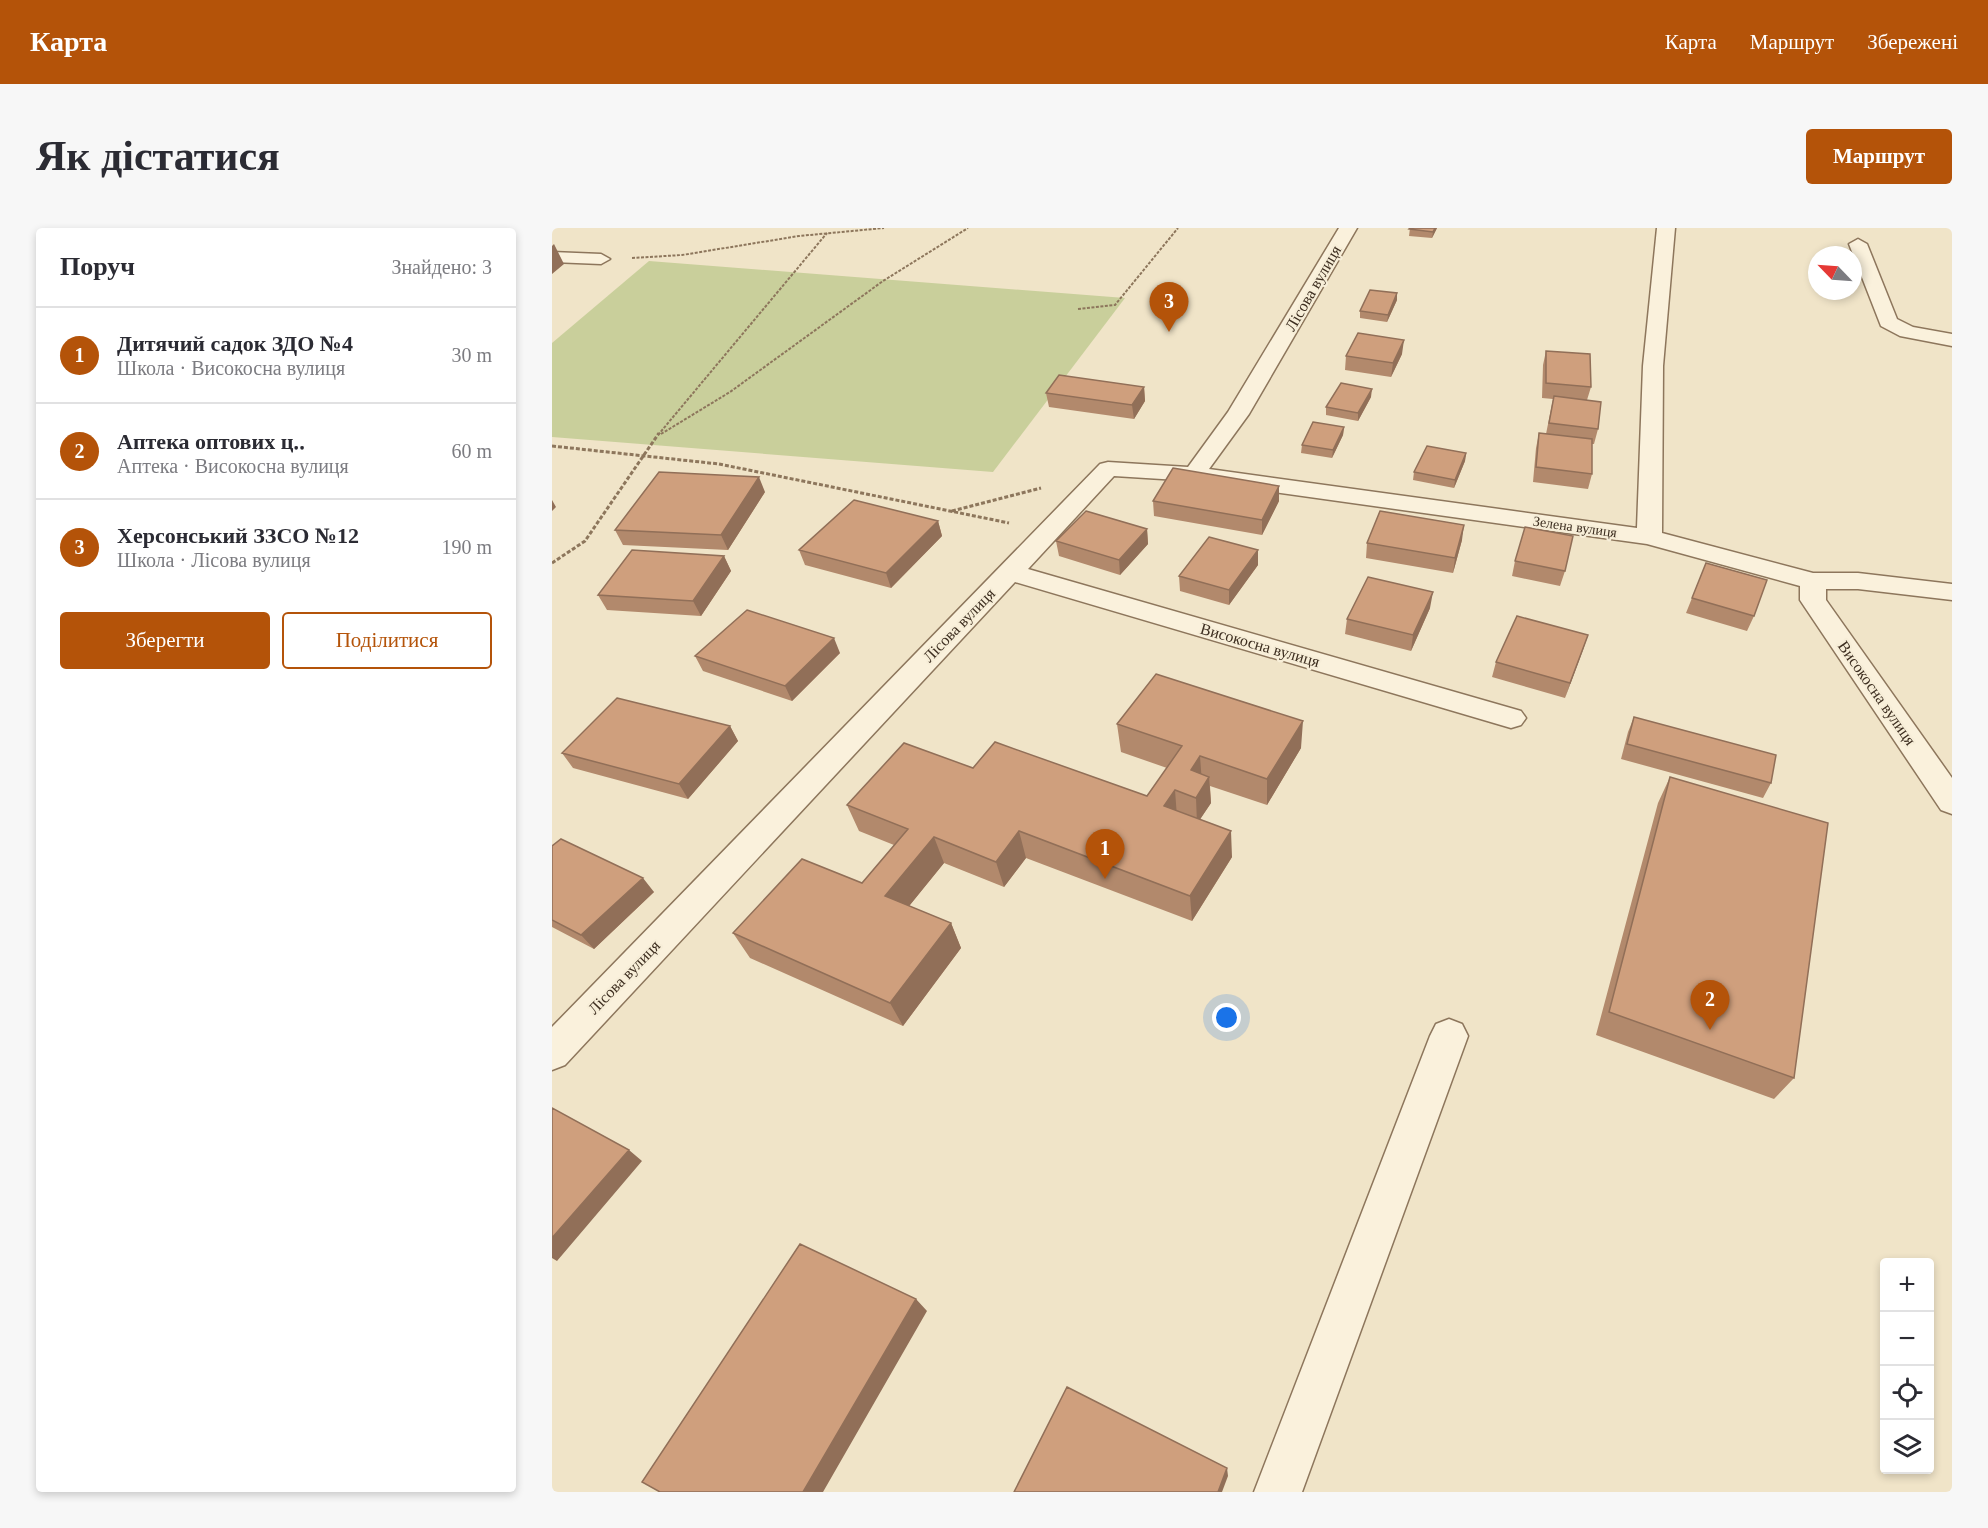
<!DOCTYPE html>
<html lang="uk">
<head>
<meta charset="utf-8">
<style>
  :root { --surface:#fff; --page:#f7f7f7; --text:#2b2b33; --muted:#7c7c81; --line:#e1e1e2; --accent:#b45309 }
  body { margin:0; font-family:"Times New Roman",serif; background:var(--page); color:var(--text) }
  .controls { position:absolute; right:18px; bottom:18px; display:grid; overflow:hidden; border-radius:6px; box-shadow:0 3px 9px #0003 }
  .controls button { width:54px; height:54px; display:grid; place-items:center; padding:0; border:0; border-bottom:2px solid var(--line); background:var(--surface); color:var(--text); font:30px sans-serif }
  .compass { position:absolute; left:1256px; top:18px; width:54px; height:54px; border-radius:50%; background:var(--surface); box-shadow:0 3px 9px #0003; rotate:295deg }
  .you { position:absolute; left:675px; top:790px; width:21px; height:21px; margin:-15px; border:4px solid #fff; border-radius:50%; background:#1a73e8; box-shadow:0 0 0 9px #1a73e833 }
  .badge { display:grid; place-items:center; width:39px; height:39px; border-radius:50%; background:var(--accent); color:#fff; font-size:20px; font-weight:700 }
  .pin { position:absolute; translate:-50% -50px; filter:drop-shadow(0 2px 3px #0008) }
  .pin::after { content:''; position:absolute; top:32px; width:21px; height:18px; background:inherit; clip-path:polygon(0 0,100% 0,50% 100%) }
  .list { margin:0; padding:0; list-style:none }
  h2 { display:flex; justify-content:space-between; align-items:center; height:78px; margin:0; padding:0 24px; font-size:26px }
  h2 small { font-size:20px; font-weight:400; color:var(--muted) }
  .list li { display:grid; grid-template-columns:39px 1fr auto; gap:18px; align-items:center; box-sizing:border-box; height:96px; padding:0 24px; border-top:2px solid var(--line) }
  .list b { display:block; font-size:22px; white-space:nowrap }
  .list p { margin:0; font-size:20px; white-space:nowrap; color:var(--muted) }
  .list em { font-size:20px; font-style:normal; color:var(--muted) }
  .actions { display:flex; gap:12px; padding:18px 24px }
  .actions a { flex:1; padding:14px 0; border:2px solid var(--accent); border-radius:6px; text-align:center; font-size:21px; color:var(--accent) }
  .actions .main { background:var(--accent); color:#fff }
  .icon { flex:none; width:33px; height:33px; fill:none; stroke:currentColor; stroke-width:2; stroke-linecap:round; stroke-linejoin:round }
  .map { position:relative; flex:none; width:1400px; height:1264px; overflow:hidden; border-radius:6px }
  header { display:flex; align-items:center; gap:36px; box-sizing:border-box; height:84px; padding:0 30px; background:var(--accent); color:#fff }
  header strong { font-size:28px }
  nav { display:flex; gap:33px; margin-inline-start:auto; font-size:21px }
  .intro { display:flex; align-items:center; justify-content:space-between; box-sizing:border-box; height:144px; padding:0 36px }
  h1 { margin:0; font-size:42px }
  .button { padding:15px 27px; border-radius:6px; background:var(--accent); color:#fff; font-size:21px; font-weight:700 }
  main { display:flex; gap:36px; padding:0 36px }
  aside { flex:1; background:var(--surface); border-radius:6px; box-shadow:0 3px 9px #0003 }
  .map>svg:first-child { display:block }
</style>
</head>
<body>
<header>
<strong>Карта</strong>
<nav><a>Карта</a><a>Маршрут</a><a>Збережені</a></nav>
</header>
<div class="intro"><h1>Як дістатися</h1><a class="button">Маршрут</a></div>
<main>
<aside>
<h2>Поруч<small>Знайдено: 3</small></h2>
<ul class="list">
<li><span class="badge">1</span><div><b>Дитячий садок ЗДО №4</b><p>Школа · Високосна вулиця</p></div><em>30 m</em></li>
<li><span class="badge">2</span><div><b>Аптека оптових ц‥</b><p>Аптека · Високосна вулиця</p></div><em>60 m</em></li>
<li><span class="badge">3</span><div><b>Херсонський ЗЗСО №12</b><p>Школа · Лісова вулиця</p></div><em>190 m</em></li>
</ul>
<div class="actions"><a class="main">Зберегти</a><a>Поділитися</a></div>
</aside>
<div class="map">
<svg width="1400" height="1264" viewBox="0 0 1400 1264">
  <rect width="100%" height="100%" fill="#f0e4c8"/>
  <!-- green -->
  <path fill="#c9cf9b" d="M97,33L573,70L441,244L0,209V115Z"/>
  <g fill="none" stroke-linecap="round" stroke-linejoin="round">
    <defs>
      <path id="minor" d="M787,0H805L697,186L657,241L1085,300L1091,138L1105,0H1123L1111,138L1110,305L1261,345H1306L1400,356V372L1306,361H1274V372L1400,550V586L1389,582L1252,378L1248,372V358L1095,316L642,253L562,248L476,341L969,483L974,490L969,497L959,500L463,354L13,837L0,842V799L548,236L556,234L636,239L676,184Z
        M1306,11L1315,16L1345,91L1361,99L1400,106V118L1348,108L1329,98L1297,16Z
        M0,24L49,26L58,31L49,36L0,34Z
        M897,791L910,796L916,808L750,1264H702L878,808L884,796Z"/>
    </defs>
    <!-- minor casing -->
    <use href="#minor" stroke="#8d765c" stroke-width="3"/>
    <!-- path-far1 -->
    <path stroke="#8d765c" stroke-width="2" stroke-dasharray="3 1.5" stroke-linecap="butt" d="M80,30L130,27L247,8L332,0
      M526,81L563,77L626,0
      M109,206L178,164L331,53L416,0
      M106,207L275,5"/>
    <!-- path -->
    <path stroke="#8d765c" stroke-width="3" stroke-dasharray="4 2" stroke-linecap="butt" d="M0,218L167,236L457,295
      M400,283L489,260
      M0,335L33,313L107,205"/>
    <!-- minor -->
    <use href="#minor" fill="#faf1dc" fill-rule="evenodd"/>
  </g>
  <!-- wall -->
  <path fill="#b2896c" d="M858,0H885L880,10L857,8Z
    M845,72L835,94L808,90V83Z
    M994,123L1039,159L1035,172L1046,201L1042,216H1040V246L1036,261L981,254L984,220L987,205L994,206L1001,171L990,170L991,137Z
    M850,126L839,149L793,142L794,128Z
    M592,159L593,173L582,191L497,179L494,165Z
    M819,169L806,193L774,187V179Z
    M792,199L791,207L780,230L749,225L750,217Z
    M914,225L913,233L902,260L861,252L862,244Z
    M727,258V273L710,307L602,288L601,273Z
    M213,264L176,322L71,317L63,302Z
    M386,293L390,308L339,360L253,337L247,322Z
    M595,301L596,316L568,347L507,328L504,313Z
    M910,312L901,345L814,330L815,315Z
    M172,328L179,343L149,388L55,382L46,367Z
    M963,333L1013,343L1008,358L960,348Z
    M1154,335L1202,388L1195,403L1134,385Z
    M706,337L677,377L628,363L627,348Z
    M878,380L859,423L793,406L795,391Z
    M1036,407L1013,470L940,449L944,434Z
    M288,425L240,473L151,443L143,428Z
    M1082,489L1219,555L1211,570L1069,531L1076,504Z
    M565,496L749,520L715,577L658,558L659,575L648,591L680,629L640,693L474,630L452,659L392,635L357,678L399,695L409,720L351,798L198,730L181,705L310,655L342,617L307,603L295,577L421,540L595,568L615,540L569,524Z
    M178,498L186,513L136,571L21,540L10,525Z
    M1118,549L1242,850L1222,871L1044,807L1106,575Z
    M0,618L102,664L42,721L0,699Z"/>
  <!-- shaded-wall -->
  <path fill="#916f58" d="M883,0H885L880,10L881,4Z
    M2,16L12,36L0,46V18Z
    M845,65V72L835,94L836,87Z
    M852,112L850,126L839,149L841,135Z
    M592,159L593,173L582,191L580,177Z
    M820,161L819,169L806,193V185Z
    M792,199L791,207L780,230L781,222Z
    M914,225L913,233L902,260L903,252Z
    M207,249L213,264L176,322L169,307Z
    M727,258V273L710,307V292Z
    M0,272L4,279L0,283Z
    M386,293L390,308L339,360L334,345Z
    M912,297L910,312L901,345L903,330Z
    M595,301L596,316L568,347L567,332Z
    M706,322V337L677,377V362Z
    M172,328L179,343L149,388L141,373Z
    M881,364L878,380L859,423L861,407Z
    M1036,407L1031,422L1013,470L1018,455Z
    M282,410L288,425L240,473L233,458Z
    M751,493L749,520L715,577V551Z
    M178,498L186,513L136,571L127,556Z
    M648,528L650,555L639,542Z
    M657,549L659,575L645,596L644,570Z
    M623,562L625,589L612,578Z
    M467,603L474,630L452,659L444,634Z
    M679,603L680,629L640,693L638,668Z
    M382,609L392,635L345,693L333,668Z
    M91,650L102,664L42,721L29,707Z
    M399,695L409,720L351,798L338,775Z
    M77,922L90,933L5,1033L0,1030V1010Z
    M364,1071L375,1083L271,1264H251Z
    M675,1240L676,1248L670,1264H666Z"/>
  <!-- building -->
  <path fill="#cf9f7d" stroke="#916f58" stroke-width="1.5" d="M858,0H883L881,4L857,1Z
    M818,62L845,65L836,87L808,83Z
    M806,105L852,112L841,135L794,128Z
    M994,123L1038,126L1039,159L994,155Z
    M507,147L592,159L580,177L494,165Z
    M789,155L820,161L806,185L774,179Z
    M1002,168L1049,174L1046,201L997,195Z
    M761,194L792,199L781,222L750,217Z
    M987,205L1040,211V246L984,239Z
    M875,218L914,225L903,252L862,244Z
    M621,240L727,258L710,292L601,273Z
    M107,244L207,249L169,307L63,302Z
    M302,272L386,293L334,345L247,322Z
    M534,283L595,301L567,332L504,313Z
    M828,283L912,297L903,330L815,315Z
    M973,299L1021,308L1013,343L963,333Z
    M657,309L706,322L677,362L627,348Z
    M80,322L172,328L141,373L46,367Z
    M1154,335L1215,352L1202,388L1140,370Z
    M816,349L881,364L861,407L795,391Z
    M195,382L282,410L233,458L143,428Z
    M965,388L1036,407L1018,455L944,434Z
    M604,446L751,493L715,551L648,528L639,542L657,549L644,570L623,562L612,578L679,603L638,668L467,603L444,634L382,609L333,668L399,695L338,775L181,705L250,631L310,655L356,601L295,577L352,515L421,540L443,514L595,568L630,518L565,496Z
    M65,470L178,498L127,556L10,525Z
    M1082,489L1224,527L1219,555L1075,516Z
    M1118,549L1276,595L1242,850L1057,784Z
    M9,611L91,650L29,707L0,692V618Z
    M0,880L77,922L0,1010Z
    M248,1016L364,1071L251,1264H108L90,1254Z
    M515,1159L675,1240L666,1264H462Z"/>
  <g text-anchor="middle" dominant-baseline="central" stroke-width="4.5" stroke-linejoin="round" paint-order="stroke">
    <!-- far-street labels -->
    <g font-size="14" fill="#3d2e20" stroke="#f7eed8">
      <text transform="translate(1023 299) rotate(8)">Зелена вулиця</text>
    </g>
    <!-- street labels -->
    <g font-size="16" fill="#3d2e20" stroke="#f7eed8">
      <text transform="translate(761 60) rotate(-60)">Лісова вулиця</text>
      <text transform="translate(407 397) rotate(-46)">Лісова вулиця</text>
      <text transform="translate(708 417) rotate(16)">Високосна вулиця</text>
      <text transform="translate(1325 465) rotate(55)">Високосна вулиця</text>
      <text transform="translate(72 749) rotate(-46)">Лісова вулиця</text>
    </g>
  </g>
</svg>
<div class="controls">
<button>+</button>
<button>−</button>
<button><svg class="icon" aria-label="locate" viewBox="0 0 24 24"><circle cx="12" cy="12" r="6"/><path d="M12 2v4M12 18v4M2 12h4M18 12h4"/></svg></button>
<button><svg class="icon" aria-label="layers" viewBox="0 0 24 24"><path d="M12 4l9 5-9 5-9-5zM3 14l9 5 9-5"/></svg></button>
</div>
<svg class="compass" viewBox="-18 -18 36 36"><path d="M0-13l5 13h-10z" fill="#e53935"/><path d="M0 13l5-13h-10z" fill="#7c7c81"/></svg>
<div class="you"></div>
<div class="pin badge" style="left:553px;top:651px">1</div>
<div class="pin badge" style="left:1158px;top:802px">2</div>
<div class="pin badge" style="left:617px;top:104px">3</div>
</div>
</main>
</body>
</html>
